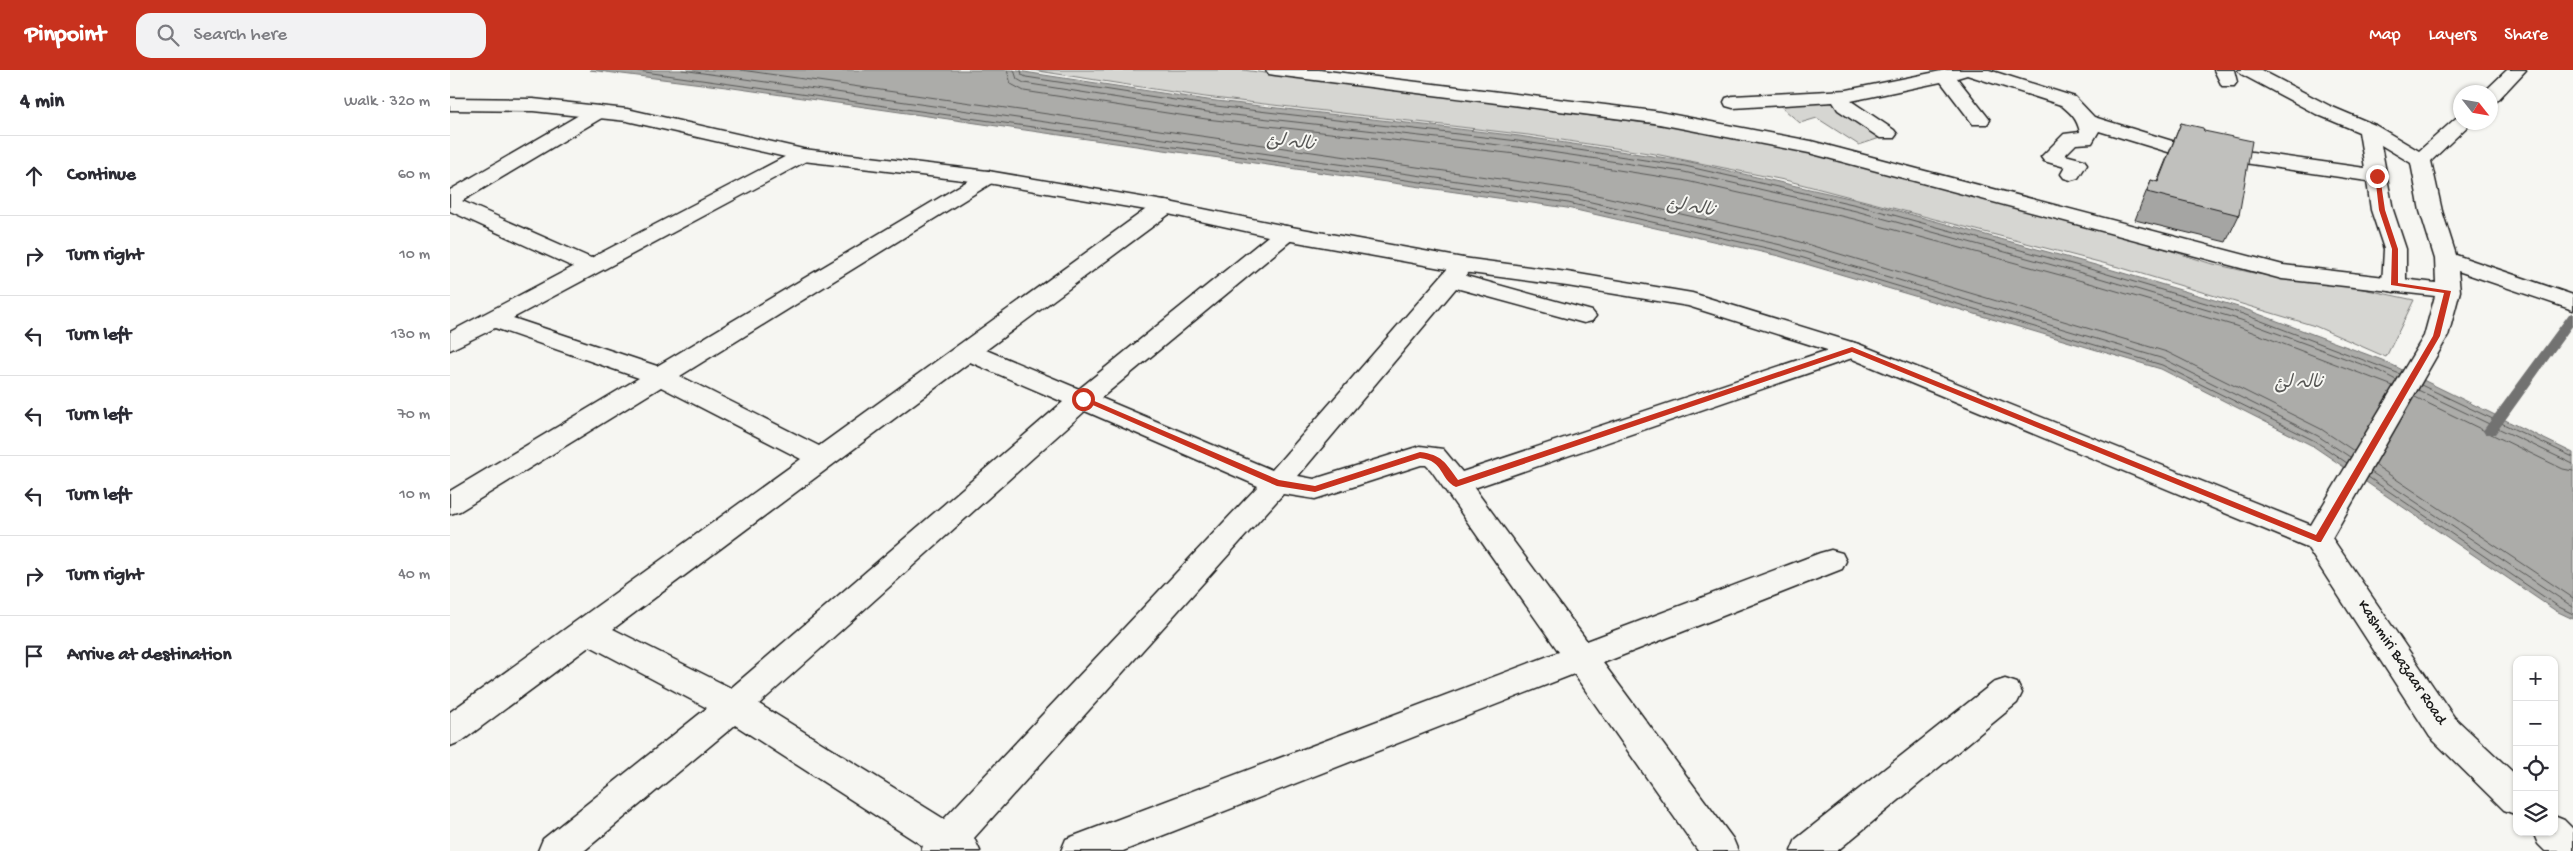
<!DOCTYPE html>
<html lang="en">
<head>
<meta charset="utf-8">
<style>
  :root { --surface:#fff; --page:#f2f2f3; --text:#2b2b33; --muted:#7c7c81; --line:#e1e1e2; --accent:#c8321e }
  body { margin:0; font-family:"Gochi Hand","Playpen Sans Arabic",sans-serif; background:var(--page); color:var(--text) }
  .controls { position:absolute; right:15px; bottom:15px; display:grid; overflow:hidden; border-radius:10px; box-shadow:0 1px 4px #0004 }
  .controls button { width:45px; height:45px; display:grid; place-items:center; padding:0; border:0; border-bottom:1px solid var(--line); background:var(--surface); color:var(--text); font:25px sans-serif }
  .compass { position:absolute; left:2003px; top:15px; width:45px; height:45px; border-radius:50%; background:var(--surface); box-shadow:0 1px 4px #0004; rotate:121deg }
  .stop { position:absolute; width:15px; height:15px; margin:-11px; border:4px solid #c8321e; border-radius:50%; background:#fff }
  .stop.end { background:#c8321e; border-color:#fff; box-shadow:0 1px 5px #0008 }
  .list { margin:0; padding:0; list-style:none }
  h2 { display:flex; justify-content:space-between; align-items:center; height:65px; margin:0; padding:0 20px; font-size:21px }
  h2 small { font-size:16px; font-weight:400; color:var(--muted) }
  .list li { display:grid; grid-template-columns:32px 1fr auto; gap:15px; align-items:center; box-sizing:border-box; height:80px; padding:0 20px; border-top:1px solid var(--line) }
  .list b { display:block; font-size:19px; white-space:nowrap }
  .list em { font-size:16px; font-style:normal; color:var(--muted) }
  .icon { flex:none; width:28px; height:28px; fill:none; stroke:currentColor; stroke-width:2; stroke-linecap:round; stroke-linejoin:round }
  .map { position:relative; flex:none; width:2123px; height:781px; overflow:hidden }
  header { display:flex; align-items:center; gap:30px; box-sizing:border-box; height:70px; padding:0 25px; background:var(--accent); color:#fff }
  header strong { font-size:24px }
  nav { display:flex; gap:28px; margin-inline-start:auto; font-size:18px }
  .search { width:350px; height:45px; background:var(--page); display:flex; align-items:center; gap:12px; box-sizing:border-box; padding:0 18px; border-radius:15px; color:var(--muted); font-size:19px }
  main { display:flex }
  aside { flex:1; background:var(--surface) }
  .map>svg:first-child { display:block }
</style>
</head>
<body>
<header>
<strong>Pinpoint</strong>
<div class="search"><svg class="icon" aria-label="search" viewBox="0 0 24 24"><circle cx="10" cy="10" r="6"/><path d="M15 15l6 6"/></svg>Search here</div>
<nav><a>Map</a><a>Layers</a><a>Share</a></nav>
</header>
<main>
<aside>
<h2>4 min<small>Walk · 320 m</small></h2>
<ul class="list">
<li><svg class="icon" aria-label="ahead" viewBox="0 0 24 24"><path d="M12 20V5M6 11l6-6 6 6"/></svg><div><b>Continue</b></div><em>60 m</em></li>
<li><svg class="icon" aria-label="right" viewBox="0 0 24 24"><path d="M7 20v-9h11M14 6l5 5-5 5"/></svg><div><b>Turn right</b></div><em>10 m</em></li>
<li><svg class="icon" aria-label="left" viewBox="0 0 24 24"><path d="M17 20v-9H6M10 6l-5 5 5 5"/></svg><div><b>Turn left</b></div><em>130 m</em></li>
<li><svg class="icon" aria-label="left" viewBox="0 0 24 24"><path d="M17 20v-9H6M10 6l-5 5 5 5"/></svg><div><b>Turn left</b></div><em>70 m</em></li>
<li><svg class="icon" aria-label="left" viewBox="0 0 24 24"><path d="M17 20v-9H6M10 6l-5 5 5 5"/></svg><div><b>Turn left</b></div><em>10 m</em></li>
<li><svg class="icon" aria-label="right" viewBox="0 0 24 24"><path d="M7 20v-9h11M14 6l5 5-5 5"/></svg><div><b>Turn right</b></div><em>40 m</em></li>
<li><svg class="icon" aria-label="arrive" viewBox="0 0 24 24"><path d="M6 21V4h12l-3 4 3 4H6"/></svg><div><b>Arrive at destination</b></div></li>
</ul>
</aside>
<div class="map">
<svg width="2123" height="781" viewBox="0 0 2123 781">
  <rect width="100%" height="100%" fill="#f6f6f2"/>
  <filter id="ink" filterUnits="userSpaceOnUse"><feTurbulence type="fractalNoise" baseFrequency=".02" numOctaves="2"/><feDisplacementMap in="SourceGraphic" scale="10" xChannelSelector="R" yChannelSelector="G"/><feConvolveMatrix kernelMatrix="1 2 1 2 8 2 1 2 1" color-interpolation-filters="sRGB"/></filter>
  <g filter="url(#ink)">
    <!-- green -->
    <path fill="#d6d6d2" stroke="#797977" d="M582,0H793L1225,57L1347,79L1675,166L1759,193L1808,204L1899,216L1964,230L1936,287L1865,256L1672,198L1339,111L1205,84L1078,65L755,27Z
      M1381,28L1436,66L1409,75L1367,48L1350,53L1327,33Z"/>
    <!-- water -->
    <path fill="#acaca9" stroke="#727271" d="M140,0H561L758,30L1069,66L1236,91L1408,130L1649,196L1795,239L1932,290L2123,383V549L2106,541L1863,376L1711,299L1329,186L1117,138L276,17Z"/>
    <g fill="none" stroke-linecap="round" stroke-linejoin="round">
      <!-- shore -->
      <path stroke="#565654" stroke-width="1" d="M181,0L1118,133L1330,181L1712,295L1865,371L1897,393
        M232,0L1119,127L1331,175L1714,289L1868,366L1900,387
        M291,0L1120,119L1333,167L1717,282L1871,359L1904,381
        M557,0L561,14L574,21L756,49L1066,84L1232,110L1404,149L1643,214L1789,257L1943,316
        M564,0L567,9L574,13L757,42L1067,77L1234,102L1406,141L1646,207L1791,250L1927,300L1946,310
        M571,0L572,5L576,7L757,35L1068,71L1235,96L1407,135L1647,201L1793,244L1950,304
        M1971,315L2123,387
        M1968,320L2123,394
        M1965,327L2113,399L2123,401
        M1925,395L2123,528
        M1921,402L2123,537
        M1918,407L2109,537L2123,544"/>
      <!-- stream -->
      <path fill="#727271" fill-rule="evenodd" d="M2123,243V255L2045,364H2035L2033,361L2035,358L2119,244Z"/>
      <defs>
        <path id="street" d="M1496,0H1539L1625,27L1644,47L1745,78L1753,75L1915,98L1909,62L1866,44L1791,4L1788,0H1811L1880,36L1925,55L1928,59L1943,140L1956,179V215L1952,220L1944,222L1936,220L1932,215L1934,179L1921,140L1917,111L1760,88L1751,92L1649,61L1642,73L1626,74L1615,85L1634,90L1637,94L1628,108L1621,110L1614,108L1611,104L1615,97L1594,91L1591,87L1614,64L1630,62C1627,49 1622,44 1611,35L1517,5L1507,8L1540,50L1537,54H1523L1491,12L1401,31L1444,60L1447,64L1444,68H1430L1388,40L1383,32L1283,38L1276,36L1274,32L1276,28L1283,26L1397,20Z
          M1764,0H1784L1787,12L1784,16H1772Z
          M148,36L155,38L158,42L155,46L12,131L141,188L346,81H360L363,85L360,89L63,248L207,296L531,103L538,101L545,103L548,107L545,111L230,306L369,376L706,132L714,131L722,132L725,137L722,142L536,280L629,319L828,158L836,156L844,158L847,163L844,168L651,328L822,400L1005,190L1013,188L1021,190L1024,195L1016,206L1142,241L1146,246L1142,251L1134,253L1006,218L848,406L864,409L970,376L993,379L1012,402L1402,272L1411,275L1414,280L1411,285L1024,418L1137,571L1370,483L1381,480L1392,483L1396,491L1392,499L1153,593L1283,769L1288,781H1248L1124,604L673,781H611L616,769L1109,582L981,400L976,395H971L865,429L833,424L524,768L530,781H471L473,776L285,655L134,781H88L93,769L257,638L140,576L12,671L0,676V642L351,389L211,317L10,441L0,444V421L189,308L45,258L0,280V262L123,197L0,141V120L141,38ZM520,292L613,332L281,618L163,559ZM635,341L808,416L494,749L309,634Z
          M1555,609L1567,613L1572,623L1567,633L1387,781H1341L1346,769L1543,613Z"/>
        <path id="secondary" d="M816,0H869L1204,41L1361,71L1833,195L1986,213L1985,189L1970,141L1961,93L1911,63L1908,59L1911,55H1925L1969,81L2006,48L2010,47V52H2022L1981,91L1992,141L2006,185L2123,225V240L2008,201L2010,221L1998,266L1882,468L2004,647L2067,706V745L2054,740L1980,667L1857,477L1393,285L1238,236L1117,216L1013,202L836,170L714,143L538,113L353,91L177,51L83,41L0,40V28L83,29L177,39L353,79L538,101L714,131L836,156L1013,188L1117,202L1242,223L1411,275L1861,455L1974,266L1985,226L1832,209L1359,83L1204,53L825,5L819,4Z
          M2057,0H2076L2047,31L2040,32V22H2034Z
          M2104,746L2114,750L2123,759V781H2095L2088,774L2083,762H2104Z"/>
      </defs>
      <!-- street casing -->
      <use href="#street" stroke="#1c1c1c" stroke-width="3"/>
      <!-- secondary casing -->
      <use href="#secondary" stroke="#1c1c1c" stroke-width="3"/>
      <!-- street -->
      <use href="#street" fill="#f6f6f2" fill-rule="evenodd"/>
      <!-- secondary -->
      <use href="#secondary" fill="#f6f6f2" fill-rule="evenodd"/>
    </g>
    <!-- wall -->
    <path fill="#a5a5a3" stroke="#1c1c1c" d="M1731,53L1754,61L1789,145L1776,172L1685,150L1690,137L1701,110L1707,112Z"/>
    <!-- building -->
    <path fill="#c0c0bd" stroke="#1c1c1c" d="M1731,53L1753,58L1754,61L1802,71L1789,145L1697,122L1701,110L1708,112Z"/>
  </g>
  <!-- route -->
  <path fill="#c8321e" d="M1925,105L1930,106L1935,140L1948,179V213L2001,221L1990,266L1871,472H1868L1402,282L1006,417C989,409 995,391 970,388L865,422L827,416L629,329L635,327L829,410L865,416L970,382C992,385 995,392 1008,410L1402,277L1866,465L1983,266L1994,223L1941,215L1942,179L1929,140Z"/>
  <g text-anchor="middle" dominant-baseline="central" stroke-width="4" stroke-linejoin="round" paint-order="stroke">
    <!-- street labels -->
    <g font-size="16" fill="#1c1c1c" stroke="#f6f6f2">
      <text transform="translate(1951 593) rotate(56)">Kashmiri Bazaar Road</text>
    </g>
    <!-- water labels -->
    <g font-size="18" font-style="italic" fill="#565654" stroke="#f6f6f2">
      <text transform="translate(841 73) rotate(7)">نالہ لئ</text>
      <text transform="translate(1241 138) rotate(10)">نالہ لئ</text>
      <text x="1849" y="313">نالہ لئ</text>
    </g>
  </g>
</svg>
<div class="controls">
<button>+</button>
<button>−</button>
<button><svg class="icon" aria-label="locate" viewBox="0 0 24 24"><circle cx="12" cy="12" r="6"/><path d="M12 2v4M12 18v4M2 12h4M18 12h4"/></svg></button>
<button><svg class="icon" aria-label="layers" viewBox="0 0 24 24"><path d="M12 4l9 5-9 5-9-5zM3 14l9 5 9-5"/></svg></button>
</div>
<svg class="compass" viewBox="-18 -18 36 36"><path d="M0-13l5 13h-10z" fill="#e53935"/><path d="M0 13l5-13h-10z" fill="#7c7c81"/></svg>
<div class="stop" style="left:633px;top:329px"></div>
<div class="stop end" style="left:1927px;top:106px"></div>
</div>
</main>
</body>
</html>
